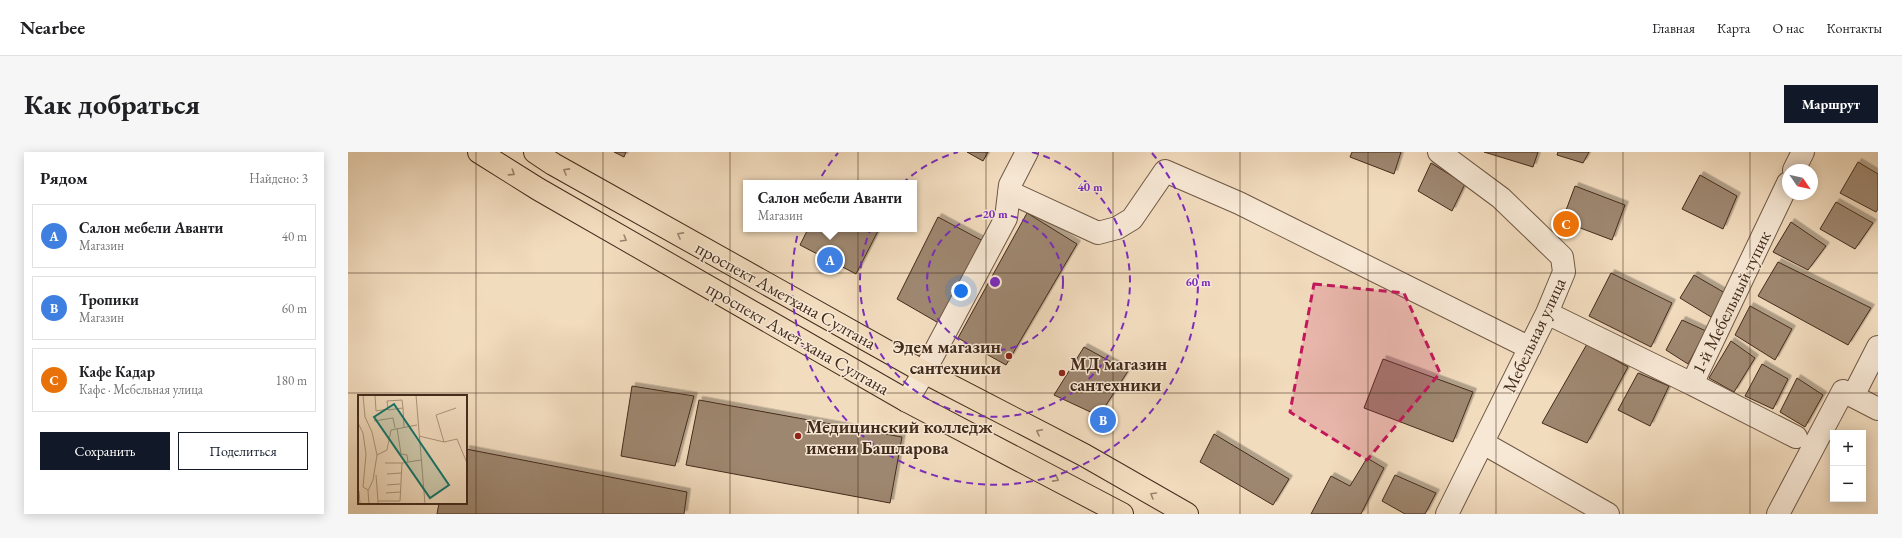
<!DOCTYPE html>
<html lang="ru">
<head>
<meta charset="utf-8">
<style>
  :root { --surface:#fff; --page:#f6f6f6; --text:#202124; --muted:#757577; --line:#e0e0e0; --accent:#111827 }
  body { margin:0; font-family:"EB Garamond",serif; background:var(--page); color:var(--text) }
  .controls { position:absolute; right:12px; bottom:12px; display:grid; overflow:hidden; border-radius:0px; box-shadow:0 2px 10px #0003 }
  .controls button { width:36px; height:36px; display:grid; place-items:center; padding:0; border:0; border-bottom:1px solid var(--line); background:var(--surface); color:var(--text); font:20px sans-serif }
  .compass { position:absolute; left:1434px; top:12px; width:36px; height:36px; border-radius:50%; background:var(--surface); box-shadow:0 2px 10px #0003; rotate:124deg }
  .you { position:absolute; left:613px; top:139px; width:14px; height:14px; margin:-10px; border:3px solid #fff; border-radius:50%; background:#1a73e8; box-shadow:0 0 0 6px #1a73e833 }
  .badge { display:grid; place-items:center; width:26px; height:26px; border-radius:50%; background:var(--accent); color:#fff; font-size:13px; font-weight:700 }
  .pin { position:absolute; translate:-50% -50%; border:2px solid #fff; box-shadow:0 1px 4px #0006 }
  .popup { position:absolute; left:395px; top:28px; width:174px; height:52px; box-sizing:border-box; display:grid; place-content:center; border-radius:0px; background:var(--surface); filter:drop-shadow(0 1px 3px #0005); font-size:13px; white-space:nowrap; color:var(--muted) }
  .popup b { font-size:15px; color:var(--text) }
  .popup::after { content:''; position:absolute; left:50%; top:100%; margin-left:-8px; border:8px solid transparent; border-top-color:var(--surface) }
  .list { margin:0; padding:0; list-style:none }
  h2 { display:flex; justify-content:space-between; align-items:center; height:52px; margin:0; padding:0 16px; font-size:17px }
  h2 small { font-size:13px; font-weight:400; color:var(--muted) }
  .list li { display:grid; grid-template-columns:26px 1fr auto; gap:12px; align-items:center; box-sizing:border-box; height:64px; margin:0 8px 8px; padding:0 8px; border:1px solid var(--line); border-radius:0px }
  .list b { display:block; font-size:15px; white-space:nowrap }
  .list p { margin:0; font-size:13px; white-space:nowrap; color:var(--muted) }
  .list em { font-size:13px; font-style:normal; color:var(--muted) }
  .actions { display:flex; gap:8px; padding:12px 16px }
  .actions a { flex:1; padding:9px 0; border:1px solid var(--accent); border-radius:0px; text-align:center; font-size:14px; color:var(--accent) }
  .actions .main { background:var(--accent); color:#fff }
  .map { position:relative; flex:none; width:1530px; height:362px; overflow:hidden; border-radius:0px }
  header { display:flex; align-items:center; gap:24px; box-sizing:border-box; height:56px; padding:0 20px; background:var(--surface); border-bottom:1px solid var(--line) }
  header strong { font-size:19px }
  nav { display:flex; gap:22px; margin-inline-start:auto; font-size:14px }
  .intro { display:flex; align-items:center; justify-content:space-between; box-sizing:border-box; height:96px; padding:0 24px }
  h1 { margin:0; font-size:28px }
  .button { padding:10px 18px; border-radius:0px; background:var(--accent); color:#fff; font-size:14px; font-weight:700 }
  main { display:flex; gap:24px; padding:0 24px }
  aside { flex:1; background:var(--surface); border-radius:0px; box-shadow:0 2px 10px #0003 }
  .map>svg:first-child { display:block }
</style>
</head>
<body>
<header>
<strong>Nearbee</strong>
<nav><a>Главная</a><a>Карта</a><a>О нас</a><a>Контакты</a></nav>
</header>
<div class="intro"><h1>Как добраться</h1><a class="button">Маршрут</a></div>
<main>
<aside>
<h2>Рядом<small>Найдено: 3</small></h2>
<ul class="list">
<li><span class="badge" style="background:#3f7fe0">A</span><div><b>Салон мебели Аванти</b><p>Магазин</p></div><em>40 m</em></li>
<li><span class="badge" style="background:#3f7fe0">B</span><div><b>Тропики</b><p>Магазин</p></div><em>60 m</em></li>
<li><span class="badge" style="background:#e8710a">C</span><div><b>Кафе Кадар</b><p>Кафе · Мебельная улица</p></div><em>180 m</em></li>
</ul>
<div class="actions"><a class="main">Сохранить</a><a>Поделиться</a></div>
</aside>
<div class="map">
<svg width="1530" height="362" viewBox="0 0 1530 362">
  <defs>
    <filter id="shadow"><feDropShadow dx="3.5" dy="-3.5" stdDeviation="0" flood-color="#0004"/></filter>
  </defs>
  <rect width="100%" height="100%" fill="#f2dcbe"/>
  <filter id="stains"><feTurbulence type="fractalNoise" baseFrequency=".005" numOctaves="4"/><feColorMatrix values="0 0 0 0 .2 0 0 0 0 .09 0 0 0 0 .02 0 0 0 .5 -.17"/></filter>
  <radialGradient id="worn" r=".72"><stop offset=".6" stop-color="#630" stop-opacity="0"/><stop offset="1" stop-color="#630" stop-opacity=".3"/></radialGradient>
  <!-- building -->
  <path fill="#9e8770" stroke="#432b1c" filter="url(#shadow)" d="M266,0H278L276,5Z
    M619,0H640L635,9Z
    M1004,0H1053L1046,22L1002,5Z
    M1136,0H1190L1185,15Z
    M1210,0H1241L1235,11L1209,3Z
    M1510,10L1530,22V57L1528,60L1492,41Z
    M1083,11L1117,32L1104,59L1070,39Z
    M1352,23L1389,44L1375,77L1334,57Z
    M1227,34L1277,53L1264,88L1214,69Z
    M1488,50L1525,71L1507,97L1472,77Z
    M679,61L729,92L658,213L610,186Z
    M590,65L637,90L594,173L549,147Z
    M1443,70L1478,94L1460,118L1425,100Z
    M460,77H531L508,122L452,93Z
    M1430,110L1523,156L1500,193L1410,144Z
    M1263,121L1324,151L1303,195L1241,164Z
    M1346,123L1377,141L1363,165L1332,146Z
    M1402,154L1444,177L1427,208L1387,183Z
    M1334,168L1358,179L1340,212L1318,198Z
    M1383,189L1407,206L1386,240L1361,226Z
    M1239,192L1280,215L1239,291L1194,271Z
    M736,195L780,219L751,264L706,243Z
    M1035,207L1125,240L1105,290L1016,256Z
    M1414,212L1440,227L1425,257L1397,244Z
    M1290,221L1321,234L1302,274L1270,258Z
    M1449,226L1475,243L1457,275L1432,260Z
    M284,234L346,244L327,314L273,304Z
    M351,248L554,285L542,351L338,313Z
    M866,282L941,327L925,353L852,310Z
    M118,297L339,340L336,362H89L91,351H118Z
    M1019,306L1036,316L1013,362H963L983,324L1002,334Z
    M1047,323L1088,341L1077,362H1057L1034,349Z"/>
  <g fill="none" stroke-linecap="round" stroke-linejoin="round">
    <defs>
      <path id="minor" d="M1091,0L1153,46L1182,74L1214,105L1216,120L1199,161L1099,362
        M1446,18L1455,0
        M661,40L750,81L769,76L784,67L817,19L891,51L1182,196
        M1199,161L1344,232L1440,31
        M1344,232L1448,285
        M1505,244L1530,195
        M559,249L576,220L658,66L662,33L679,0
        M1135,291L1260,362
        M1430,362L1495,239L1530,257"/>
      <path id="major" d="M131,0L190,37L559,249L774,362
        M187,0L205,12L576,220L736,303L839,362"/>
    </defs>
    <!-- minor casing -->
    <use href="#minor" stroke="#6f5744" stroke-width="24"/>
    <!-- major casing -->
    <use href="#major" stroke="#432b1c" stroke-width="24"/>
    <!-- minor -->
    <use href="#minor" stroke="#f7e8d5" stroke-width="22"/>
    <!-- major -->
    <use href="#major" stroke="#f2dcbe" stroke-width="22"/>
  </g>
  <!-- one-way arrows -->
  <defs><path id="oneway-chevron" d="M-2-3.5L2.5 0L-2 3.5" fill="none" stroke-width="1.6" stroke-linecap="round" stroke-linejoin="round"/></defs>
  <g stroke="#9a846d">
    <use href="#oneway-chevron" transform="translate(218 19) rotate(-151)"/>
    <use href="#oneway-chevron" transform="translate(164 21) rotate(33)"/>
    <use href="#oneway-chevron" transform="translate(332 83) rotate(-151)"/>
    <use href="#oneway-chevron" transform="translate(276 87) rotate(30)"/>
    <use href="#oneway-chevron" transform="translate(691 280) rotate(-153)"/>
    <use href="#oneway-chevron" transform="translate(708 327) rotate(28)"/>
    <use href="#oneway-chevron" transform="translate(805 343) rotate(-150)"/>
  </g>
  <!-- marked area -->
  <path fill="#c2185b" fill-opacity="0.2" stroke="#c2185b" stroke-width="3" stroke-dasharray="8 5" stroke-linejoin="round" d="M966,132L1056,141L1092,221L1019,308L942,260Z"/>
  <!-- grid -->
  <path fill="none" stroke="#432b1c" stroke-width="1" stroke-opacity="0.55" d="M128,0V362M255,0V362M382,0V362M510,0V362M638,0V362M765,0V362M892,0V362M1020,0V362M1148,0V362M1275,0V362M1402,0V362M0,121H1530M0,241H1530"/>
  <!-- distance rings -->
  <g fill="none" stroke="#7b2cbf" stroke-width="2" stroke-dasharray="7 5">
    <circle cx="647" cy="130" r="68"/>
    <path d="M684 0A135 135 0 1 1 610 0"/>
    <path d="M804 1A203 203 0 1 1 490 1"/>
  </g>
  <!-- markers -->
  <g fill="#8f2418" stroke="#f7e8d5" stroke-width="1.5">
    <circle cx="661" cy="204" r="4"/>
    <circle cx="714" cy="221" r="4"/>
    <circle cx="450" cy="284" r="4"/>
  </g>
  <g text-anchor="middle" dominant-baseline="central" stroke-width="3" stroke-linejoin="round" paint-order="stroke">
    <!-- street labels -->
    <g font-size="18" fill="#432b1c" stroke="#f7e8d5">
      <text transform="translate(438 143) rotate(29)">проспект Аметхана Султана</text>
      <text transform="translate(1383 150) rotate(-64)">1-й Мебельный тупик</text>
      <text transform="translate(1186 183) rotate(-65)">Мебельная улица</text>
      <text transform="translate(450 186) rotate(30)">проспект Амет-хана Султана</text>
    </g>
    <!-- poi labels -->
    <g font-size="18" font-weight="bold" fill="#432b1c" stroke="#f7e8d5" text-anchor="start">
      <text x="653" y="194" text-anchor="end">Эдем магазин<tspan x="653" dy="21">сантехники</tspan></text>
      <text x="722" y="211">МД магазин<tspan x="722" dy="21">сантехники</tspan></text>
      <text x="458" y="274">Медицинский колледж<tspan x="458" dy="21">имени Башларова</tspan></text>
    </g>
  </g>
  <!-- overview -->
  <g transform="translate(10 243)">
    <rect width="109" height="109" fill="#f2dcbe"/>
    <path fill="none" stroke="#ac957d" stroke-width="1" d="M5,0L7,22L14,37L19,60M17,0L18,16L30,14M58,0L67,109M45,13L44,5L29,6L30,15L45,13L46,32M16,26L35,23L37,33M0,28L5,38L8,59L5,92L10,95M39,33L43,59L49,60L50,67M61,41L86,47L99,44L109,68M86,47L78,20L98,13M27,68H44M29,79L43,78M18,80L20,106M29,90L42,89M1,96L2,109M28,98L42,97M11,109L10,96L15,85L19,60L29,55L33,35L59,30M20,109V106H42L44,68L63,65"/>
    <path fill="#0f766e" fill-opacity="0.15" stroke="#0f766e" stroke-width="2" d="M36,9L91,90L72,103L16,22Z"/>
    <rect width="109" height="109" fill="none" stroke="#432b1c" stroke-width="2"/>
  </g>
  <circle cx="647" cy="130" r="6" fill="#7b2cbf" stroke="#f7e8d5" stroke-width="2"/>
  <g font-size="12" text-anchor="middle" font-weight="bold" fill="#7b2cbf" stroke="#f7e8d5" stroke-width="3" stroke-linejoin="round" paint-order="stroke">
    <text x="742" y="39">40 m</text>
    <text x="647" y="66">20 m</text>
    <text x="850" y="134">60 m</text>
  </g>
  <rect width="100%" height="100%" filter="url(#stains)"/>
  <rect width="100%" height="100%" fill="url(#worn)"/>
</svg>
<div class="controls">
<button>+</button>
<button>−</button>
</div>
<svg class="compass" viewBox="-18 -18 36 36"><path d="M0-13l5 13h-10z" fill="#e53935"/><path d="M0 13l5-13h-10z" fill="#757577"/></svg>
<div class="you"></div>
<div class="pin badge" style="left:482px;top:108px;background:#3f7fe0">A</div>
<div class="popup"><b>Салон мебели Аванти</b>Магазин</div>
<div class="pin badge" style="left:755px;top:268px;background:#3f7fe0">B</div>
<div class="pin badge" style="left:1218px;top:72px;background:#e8710a">C</div>
</div>
</main>
</body>
</html>
